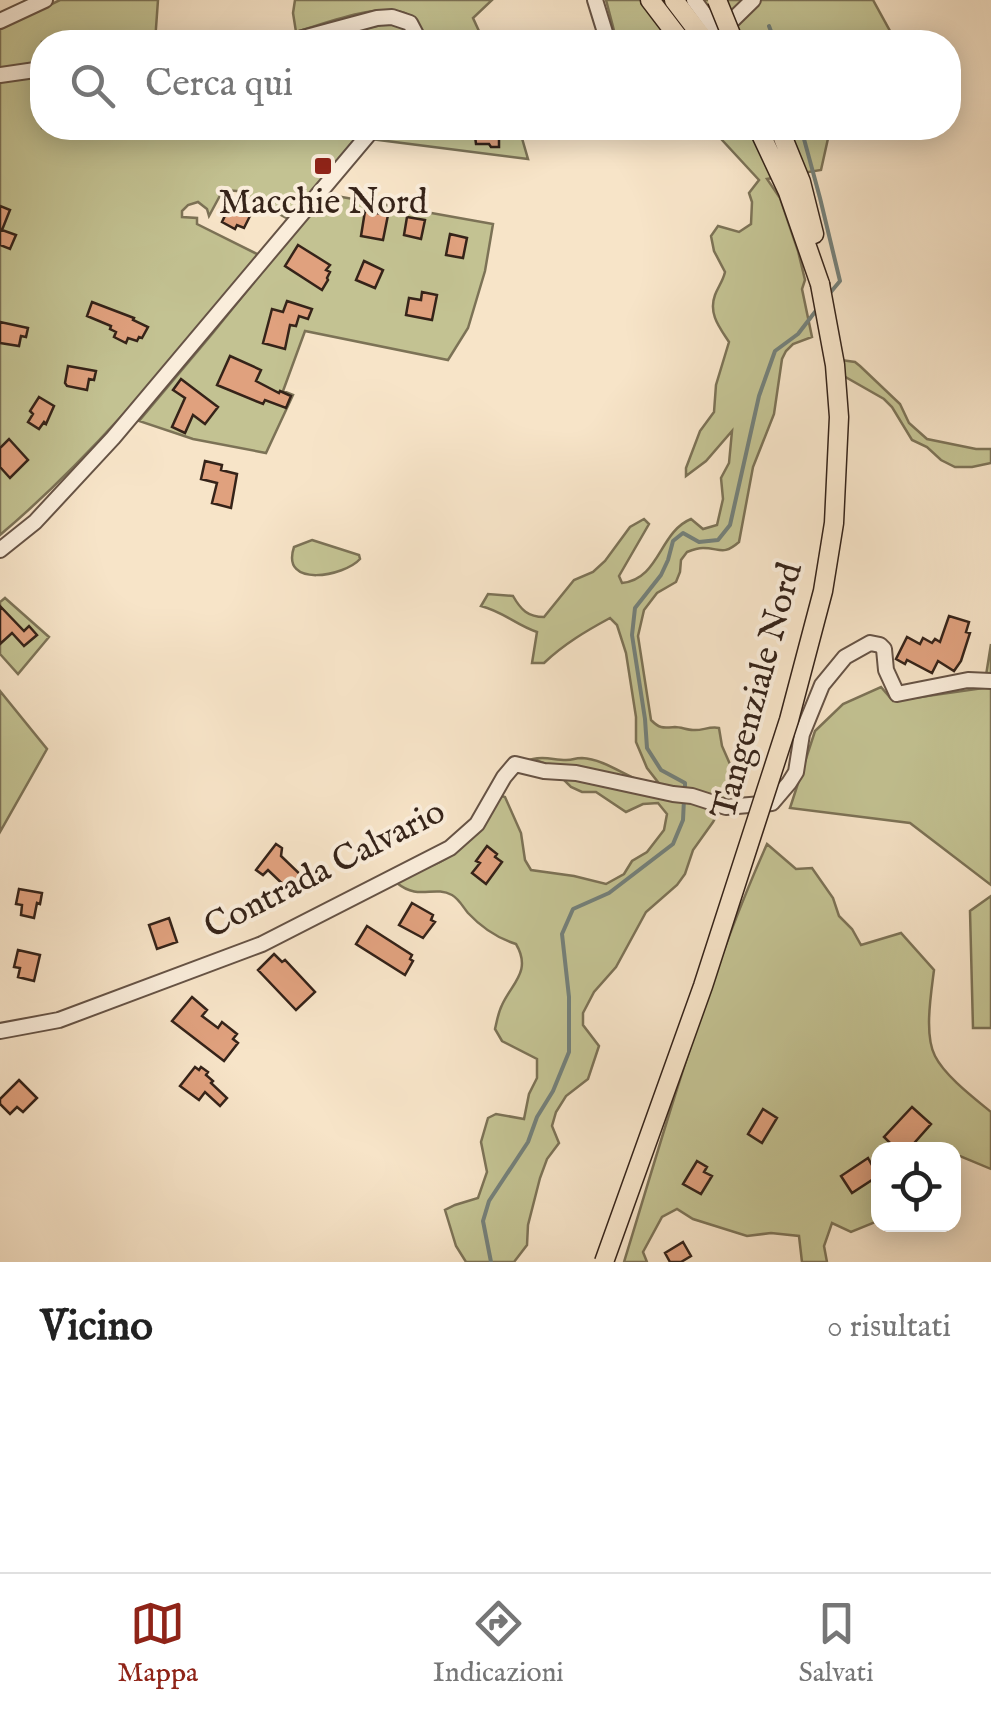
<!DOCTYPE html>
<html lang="it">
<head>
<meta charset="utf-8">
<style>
  :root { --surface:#fff; --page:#f6f6f6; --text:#222; --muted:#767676; --line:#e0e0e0; --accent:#8f2418 }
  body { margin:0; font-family:"IM FELL English",serif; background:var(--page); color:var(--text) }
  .controls { position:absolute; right:30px; bottom:30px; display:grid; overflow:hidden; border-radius:20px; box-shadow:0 5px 25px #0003 }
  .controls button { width:90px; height:90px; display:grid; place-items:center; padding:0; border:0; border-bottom:2px solid var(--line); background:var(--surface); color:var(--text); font:50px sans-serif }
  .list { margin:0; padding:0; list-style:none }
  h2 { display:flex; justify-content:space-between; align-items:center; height:130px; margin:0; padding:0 40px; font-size:42px }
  h2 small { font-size:32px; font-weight:400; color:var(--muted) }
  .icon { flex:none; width:55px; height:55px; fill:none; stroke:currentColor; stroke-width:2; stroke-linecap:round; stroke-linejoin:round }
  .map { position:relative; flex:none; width:991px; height:1262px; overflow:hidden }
  .search { position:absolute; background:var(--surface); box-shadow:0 5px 25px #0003; left:30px; right:30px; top:30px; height:110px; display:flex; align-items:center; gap:25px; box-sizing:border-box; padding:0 35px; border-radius:40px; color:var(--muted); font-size:38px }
  .sheet { height:310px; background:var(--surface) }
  nav { display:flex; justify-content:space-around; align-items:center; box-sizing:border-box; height:140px; border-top:2px solid var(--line); background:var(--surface); font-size:28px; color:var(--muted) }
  nav a { display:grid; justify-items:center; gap:5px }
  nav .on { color:var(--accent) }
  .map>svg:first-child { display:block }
</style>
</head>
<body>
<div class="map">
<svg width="991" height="1262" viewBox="0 0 991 1262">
  <rect width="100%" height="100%" fill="#f7e4c8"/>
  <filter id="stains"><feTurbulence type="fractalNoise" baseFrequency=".002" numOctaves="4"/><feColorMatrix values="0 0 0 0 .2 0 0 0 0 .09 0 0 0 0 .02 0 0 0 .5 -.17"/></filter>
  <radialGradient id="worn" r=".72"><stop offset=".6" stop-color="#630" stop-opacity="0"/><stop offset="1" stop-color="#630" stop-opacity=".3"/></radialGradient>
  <!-- green -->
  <path fill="#c3c292" stroke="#7c7256" stroke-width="2.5" d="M60,0H158L155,42H42V128H366L290,220L237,191L223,190L209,216L207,209L198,202L188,205L182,211V217L197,218V224L259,255C178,352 97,453 0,535V29Z
    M295,0H492L473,18L484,42H425C422,32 419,21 409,15C383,0 324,24 296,32L293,13Z
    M606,0H873L890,31L868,42H617Z
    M384,24C400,24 407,29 415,42H310Z
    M381,128H519L528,159L371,139Z
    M711,128H827L829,134L821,170L767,179L780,198L798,251L805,280L802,289L812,337L793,344L786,351L782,359L774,414L753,467L739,542C723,556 720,548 703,548C697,548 692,550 687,552L681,560L680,572L676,582L657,593L644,610L638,636L651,720C660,729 663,728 675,727C681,727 687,730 693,730C702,731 709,726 719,728L722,746L733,771L729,792L713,822L693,850L685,874L677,885L646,912L616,967L594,992L583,1013V1025L599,1046L588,1079L566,1096L556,1112L552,1126L559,1143L547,1159L540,1178L528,1225L527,1245L514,1262H466L456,1246L445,1210L455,1205L478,1198L487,1172L481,1142L488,1118L496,1114L524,1119L529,1094L537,1078V1059L502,1041L495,1029C497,1021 498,1013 502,1005C512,983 532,971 516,944C497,938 482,928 468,913C463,907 459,899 452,895C433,885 419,901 397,883C410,873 426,869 440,862C466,849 482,818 498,795L505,797L521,833L525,860L531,870L574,876L606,884L624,874L632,861L647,852L664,830L667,814L658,803L643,804L626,812L596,792H582L571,787L549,765L533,759C545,756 554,760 566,760C575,760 573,758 582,758C601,759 620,772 636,779C643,783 653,784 661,786L647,768L636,742V717L626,653L617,625L610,618C586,631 564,644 544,663H532L537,632C516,625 504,612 481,606L488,594L513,596C521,610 528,617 544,617L574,580L593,572L605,561L630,527L644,519L649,524L619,576L622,583C660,579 659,532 691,519L703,529L717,525L723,499L721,478L729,463L732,431L706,461L686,476V468L700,431L714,412L716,385L729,342C720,328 708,314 715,295C718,287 723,281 725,272L714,251L711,236L718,226L739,232L751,224L752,202L749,193L759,180Z
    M325,194L493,224L485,271L468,328L448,360L305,331L283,391L293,395L266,453L193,439L139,421L212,334Z
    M841,360L855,362L860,366L900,404L909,423L927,439L976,449H991V463L972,467H955L941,460L927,447L912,440L892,407L884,399L842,375Z
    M312,540L359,555L360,559C345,576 280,589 294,547Z
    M5,598L49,637L18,674L0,654V602Z
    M991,644V885L910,823L790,808L815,731L843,704L881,687L893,701L984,688Z
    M0,691L47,749L0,832Z
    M767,844L796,869L812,868L833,898L839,916L852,929L861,945L901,933L934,970C931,994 924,1035 935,1056C945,1076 974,1098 991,1112V1169L960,1156L954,1158V1150H878V1221L851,1232L832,1223L824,1246L827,1262H802L799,1236L771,1233L747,1236L693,1219L677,1209L662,1217L643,1252L647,1262H624C667,1122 707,978 767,844Z
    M991,896V1028H973L970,911Z"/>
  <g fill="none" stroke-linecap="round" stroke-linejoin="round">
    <!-- stream -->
    <path stroke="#74807a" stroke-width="4" d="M769,26L775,42
      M801,128L820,198L840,281L830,293
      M685,790V783L661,770L647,748L645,719L632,635L635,608L661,575L668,560L673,541L683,533L699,542L718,540L730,525L759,396L775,351L798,334L818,308
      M491,1262L483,1221L489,1201L528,1142L537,1117L553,1091L569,1052V997L562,934L573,909L609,893L673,844L683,820L684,799"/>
  </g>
  <!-- building -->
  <path fill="#e0a17e" stroke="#352319" stroke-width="2.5" d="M474,128H499V147H491L489,144H476Z
    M233,199L247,206L245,209L252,212L244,228L237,225L235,229L222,222Z
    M0,206L10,210L2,230L16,235L10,249L0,245Z
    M365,211L388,215L383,240L361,236Z
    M407,217L425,220L421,239L404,235Z
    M450,234L467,238L463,258L446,255Z
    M298,245L330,265L326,270L330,272L327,278L328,280L322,290L285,266Z
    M364,261L383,270L375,288L356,280Z
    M422,292L437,295L432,320L406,315L409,298L421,300Z
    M287,301L312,309L308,319L299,316L296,326L290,325L285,349L263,343L272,309L283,312Z
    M92,302L134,318L133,320L148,327L142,338L139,337L137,341L128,338L126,343L114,337L116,332L110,329L111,326L87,316Z
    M0,322L28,328L26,337L21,336L19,346L0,343Z
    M230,356L261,370L256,381L279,393L280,391L291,396L286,408L265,400L263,404L217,385Z
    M68,366L96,371L94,380L89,379L87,390L67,386L65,383Z
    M181,379L218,407L205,424L193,415L185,433L172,427L185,398L173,390Z
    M39,397L54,406L46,424L44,422L39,429L28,422L33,414L30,411Z
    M9,439L28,460L10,478L0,467V448Z
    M205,461L222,465L221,470L237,474L231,508L212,503L217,483L201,479Z
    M0,606L24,631L29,626L37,635L24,646L12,633L0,644Z
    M949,616L969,622L966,632L970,633L961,661L954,671L938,661L932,673L907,660L905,664L896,659L907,637L920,644L923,638L932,643L935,639L940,642Z
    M276,844L282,848L281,856L305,879L292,893L268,870L263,875L256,870Z
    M487,846L497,854L495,857L502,862L486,884L472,873L480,863L476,861Z
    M19,889L42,893L40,904L37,903L34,918L21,915L22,905L16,904Z
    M412,903L433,915L431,920L435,922L423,938L399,925Z
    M169,918L177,942L157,949L149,925Z
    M367,926L412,955L410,959L413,961L405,975L356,944Z
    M18,950L40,955L34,981L18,977L20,968L14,967Z
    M274,954L282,962L285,960L315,992L296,1010L258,970Z
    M192,997L207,1010L202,1016L218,1028L222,1022L237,1034L233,1039L238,1043L224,1061L172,1021Z
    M195,1067L199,1070L201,1067L208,1072L206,1075L213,1081L211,1083L227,1098L220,1106L205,1092L199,1100L180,1086Z
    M19,1080L37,1098L23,1112L17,1107L10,1114L0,1104V1099Z
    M912,1107L931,1124L908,1150H897L884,1137Z
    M763,1109L777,1118L762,1143L748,1134Z
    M868,1158L878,1176L852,1193L841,1176Z
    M697,1161L707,1167L704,1172L712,1176L701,1194L683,1184Z
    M683,1242L691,1256L681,1262H670L665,1253Z"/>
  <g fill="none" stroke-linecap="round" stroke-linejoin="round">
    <defs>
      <path id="minor" d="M595,0L608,42
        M694,0L719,34
        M0,21L45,0
        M288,42L377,18L392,17L410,23L420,42
        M710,42L753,0
        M0,75L42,69
        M0,550L35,522L113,438L374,128
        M0,1031L59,1020L262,944L450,848L477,824L504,777L515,764L544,771L576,773L673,794L692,796L726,807L772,803L789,783L796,772L802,734L822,685L845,657L870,643L880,645L884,649L886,670L897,694L968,680L991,681"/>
      <path id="major" d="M650,0L682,42
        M674,0L706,42
        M758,128L788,192L820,284
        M779,128L801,182L814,234"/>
    </defs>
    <!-- minor casing -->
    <use href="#minor" stroke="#665345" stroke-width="18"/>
    <!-- major casing -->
    <use href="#major" stroke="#352319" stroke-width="21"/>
    <!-- minor -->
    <use href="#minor" stroke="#faeddb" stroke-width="14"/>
    <!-- major -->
    <use href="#major" stroke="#f7e4c8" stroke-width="18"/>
    <defs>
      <path id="major-bridge" d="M717,0L734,42
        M604,1262L703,986L789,720L823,591L834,523L839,417L835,365L820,284"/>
    </defs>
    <!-- major-bridge casing -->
    <use href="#major-bridge" stroke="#352319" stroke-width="21" stroke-linecap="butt"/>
    <!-- major-bridge -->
    <use href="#major-bridge" stroke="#f7e4c8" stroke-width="18"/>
  </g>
  <!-- markers -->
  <rect fill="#8f2418" stroke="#faeddb" stroke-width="4" x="313" y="156" width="20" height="20" rx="5"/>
  <g text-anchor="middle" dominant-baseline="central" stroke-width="8" stroke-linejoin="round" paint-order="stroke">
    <!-- poi labels -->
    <g font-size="35" fill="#352319" stroke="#faeddb">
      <text x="323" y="203">Macchie Nord</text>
    </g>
    <!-- street labels -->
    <g font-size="35" fill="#352319" stroke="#faeddb">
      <text transform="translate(758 691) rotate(-75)">Tangenziale Nord</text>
      <text transform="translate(325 870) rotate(-27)">Contrada Calvario</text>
    </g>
  </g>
  <rect width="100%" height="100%" filter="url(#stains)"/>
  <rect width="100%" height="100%" fill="url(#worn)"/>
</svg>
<div class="controls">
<button><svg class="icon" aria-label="locate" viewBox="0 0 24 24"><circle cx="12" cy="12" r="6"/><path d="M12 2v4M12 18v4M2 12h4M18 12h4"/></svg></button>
</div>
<div class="search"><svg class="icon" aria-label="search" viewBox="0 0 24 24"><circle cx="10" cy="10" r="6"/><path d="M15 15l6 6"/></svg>Cerca qui</div>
</div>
<section class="sheet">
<h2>Vicino<small>0 risultati</small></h2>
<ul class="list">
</ul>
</section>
<nav>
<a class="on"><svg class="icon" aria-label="map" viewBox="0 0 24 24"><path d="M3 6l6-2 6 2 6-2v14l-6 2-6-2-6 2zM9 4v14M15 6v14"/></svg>Mappa</a>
<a><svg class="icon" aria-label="directions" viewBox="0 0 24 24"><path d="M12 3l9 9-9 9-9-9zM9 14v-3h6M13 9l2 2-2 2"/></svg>Indicazioni</a>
<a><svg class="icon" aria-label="saved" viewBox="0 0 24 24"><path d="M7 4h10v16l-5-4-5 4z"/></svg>Salvati</a>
</nav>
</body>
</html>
